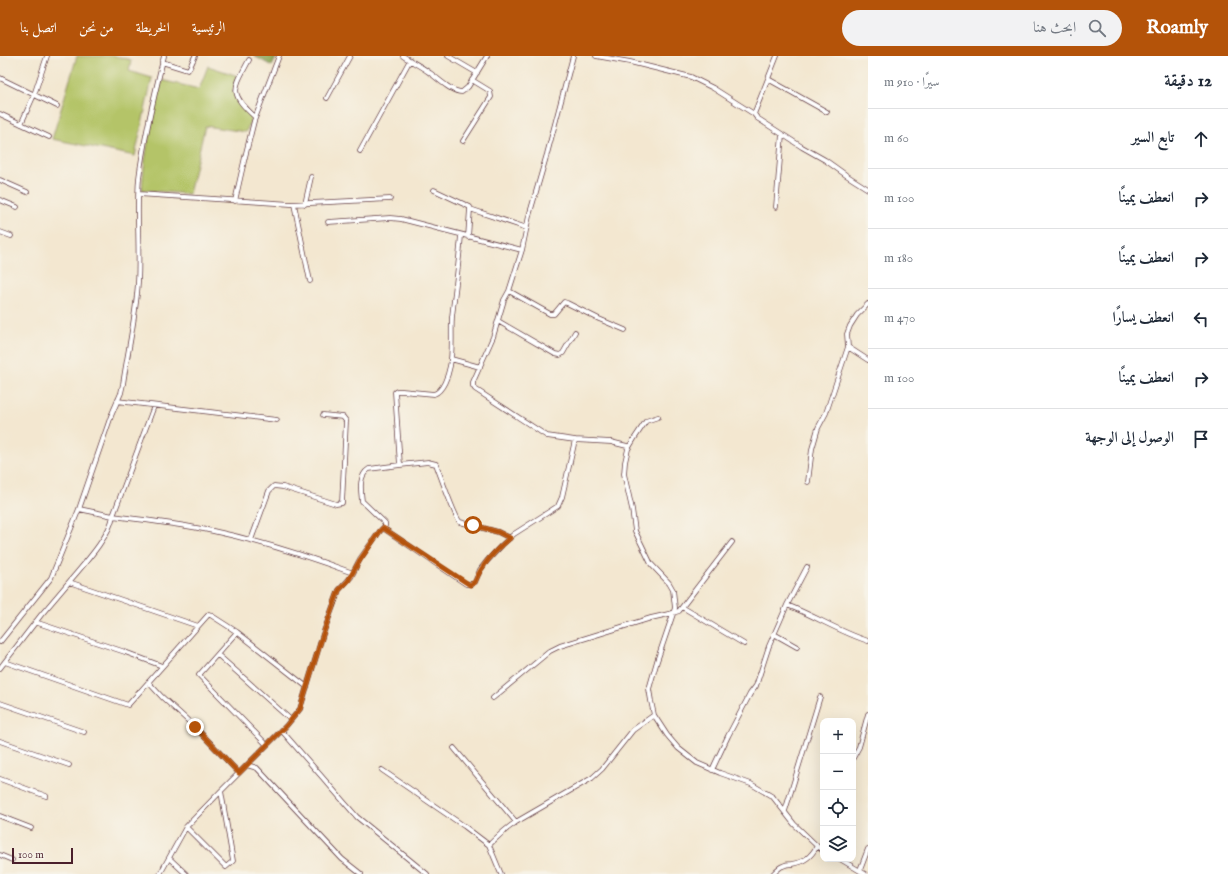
<!DOCTYPE html>
<html lang="ar">
<head>
<meta charset="utf-8">
<style>
  :root { --surface:#fff; --page:#f2f2f3; --text:#1f2937; --muted:#747a83; --line:#e0e1e3; --accent:#b45309 }
  body { margin:0; font-family:"IM FELL English",Amiri,serif; background:var(--page); color:var(--text); direction:rtl }
  .controls { position:absolute; right:12px; bottom:12px; display:grid; overflow:hidden; border-radius:8px; box-shadow:0 4px 16px #0002 }
  .controls button { width:36px; height:36px; display:grid; place-items:center; padding:0; border:0; border-bottom:1px solid var(--line); background:var(--surface); color:var(--text); font:20px sans-serif }
  .scale { position:absolute; left:12px; bottom:10px; width:61px; box-sizing:border-box; padding-left:4px; border:2px solid #4a1f2b; border-top:0; font-size:11px; line-height:14px; white-space:nowrap; color:#4a1f2b; -webkit-text-stroke:3px #f7f3e8; paint-order:stroke }
  .stop { position:absolute; width:12px; height:12px; margin:-9px; border:3px solid #b45309; border-radius:50%; background:#fff }
  .stop.end { background:#b45309; border-color:#fff; box-shadow:0 1px 4px #0008 }
  .list { margin:0; padding:0; list-style:none }
  h2 { display:flex; justify-content:space-between; align-items:center; height:52px; margin:0; padding:0 16px; font-size:17px }
  h2 small { font-size:13px; font-weight:400; color:var(--muted) }
  .list li { display:grid; grid-template-columns:26px 1fr auto; gap:12px; align-items:center; box-sizing:border-box; height:60px; padding:0 16px; border-top:1px solid var(--line) }
  .list b { display:block; font-size:15px; white-space:nowrap }
  .list em { font-size:13px; font-style:normal; color:var(--muted) }
  .icon { flex:none; width:22px; height:22px; fill:none; stroke:currentColor; stroke-width:2; stroke-linecap:round; stroke-linejoin:round }
  .map { position:relative; flex:none; width:868px; height:818px; overflow:hidden; direction:ltr }
  header { display:flex; align-items:center; gap:24px; box-sizing:border-box; height:56px; padding:0 20px; background:var(--accent); color:#fff }
  header strong { font-size:19px }
  nav { display:flex; gap:22px; margin-inline-start:auto; font-size:14px }
  .search { width:280px; height:36px; background:var(--page); display:flex; align-items:center; gap:10px; box-sizing:border-box; padding:0 14px; border-radius:22px; color:var(--muted); font-size:15px }
  main { display:flex }
  aside { flex:1; background:var(--surface) }
  .map>svg:first-child { display:block }
</style>
</head>
<body>
<header>
<strong>Roamly</strong>
<div class="search"><svg class="icon" aria-label="search" viewBox="0 0 24 24"><circle cx="10" cy="10" r="6"/><path d="M15 15l6 6"/></svg>ابحث هنا</div>
<nav><a>الرئيسية</a><a>الخريطة</a><a>من نحن</a><a>اتصل بنا</a></nav>
</header>
<main>
<aside>
<h2>12 دقيقة<small>سيرًا · 910 m</small></h2>
<ul class="list">
<li><svg class="icon" aria-label="ahead" viewBox="0 0 24 24"><path d="M12 20V5M6 11l6-6 6 6"/></svg><div><b>تابع السير</b></div><em>60 m</em></li>
<li><svg class="icon" aria-label="right" viewBox="0 0 24 24"><path d="M7 20v-9h11M14 6l5 5-5 5"/></svg><div><b>انعطف يمينًا</b></div><em>100 m</em></li>
<li><svg class="icon" aria-label="right" viewBox="0 0 24 24"><path d="M7 20v-9h11M14 6l5 5-5 5"/></svg><div><b>انعطف يمينًا</b></div><em>180 m</em></li>
<li><svg class="icon" aria-label="left" viewBox="0 0 24 24"><path d="M17 20v-9H6M10 6l-5 5 5 5"/></svg><div><b>انعطف يسارًا</b></div><em>470 m</em></li>
<li><svg class="icon" aria-label="right" viewBox="0 0 24 24"><path d="M7 20v-9h11M14 6l5 5-5 5"/></svg><div><b>انعطف يمينًا</b></div><em>100 m</em></li>
<li><svg class="icon" aria-label="arrive" viewBox="0 0 24 24"><path d="M6 21V4h12l-3 4 3 4H6"/></svg><div><b>الوصول إلى الوجهة</b></div></li>
</ul>
</aside>
<div class="map">
<svg width="868" height="818" viewBox="0 0 868 818">
  <rect width="100%" height="100%" fill="#f7f3e8"/>
  <filter id="ink" filterUnits="userSpaceOnUse"><feTurbulence type="fractalNoise" baseFrequency=".025" numOctaves="2"/><feDisplacementMap in="SourceGraphic" scale="8" xChannelSelector="R" yChannelSelector="G"/><feConvolveMatrix kernelMatrix="1 2 1 2 8 2 1 2 1" color-interpolation-filters="sRGB"/></filter>
  <filter id="wash" filterUnits="userSpaceOnUse"><feTurbulence type="fractalNoise" baseFrequency=".012" numOctaves="4" result="noise"/><feDisplacementMap in="SourceGraphic" scale="16" xChannelSelector="R" yChannelSelector="G"/><feGaussianBlur stdDeviation="0.9" result="paint"/><feColorMatrix in="noise" values="0 0 0 0 0 0 0 0 0 0 0 0 0 0 0 0 0 1.4 0 .05"/><feComposite in="paint" operator="in"/></filter>
  <g filter="url(#wash)">
    <rect width="100%" height="100%" fill="#f3e7d0"/>
    <!-- green -->
    <path fill="#b4c467" stroke="#7f7249" d="M77,0H115L131,4L129,15L152,22L135,100L52,83Z
      M208,10L238,20L233,34L238,46L252,61L246,76L205,70L189,138L142,134C144,97 153,61 161,24L199,33Z"/>
    <!-- forest -->
    <path fill="#8faa5c" stroke="#6c6444" d="M254,0H277L272,10Z"/>
  </g>
  <g filter="url(#ink)">
    <g fill="none" stroke-linecap="round" stroke-linejoin="round">
      <defs>
        <path id="street" d="M164,0C154,40 144,81 139,122C136,157 140,191 138,226C136,260 128,294 123,328L121,337L111,360L79,453L113,460C109,482 83,509 69,526L198,570
          M403,0C412,6 422,11 430,17C439,23 451,36 462,36L468,31L487,0
          M448,0L477,17
          M573,0L547,98L529,160L522,194L509,235L504,244L493,281L473,326V330L475,333L547,380L575,384L611,386L627,390L628,393L625,406L624,418L632,453L635,475L651,508L669,527L673,534L675,552L657,605L649,633L651,645L654,659L667,679L678,692L697,707L720,717L751,728L773,741L794,768L817,790L823,795
          M596,0L630,6L691,21L713,32L754,58L757,62L802,91L825,104L846,119L868,133
          M249,4C233,34 229,37 255,61
          M162,6L188,14L190,11L195,0
          M0,22L57,50
          M768,23L827,56
          M327,42L350,0
          M0,58L49,81
          M754,58L777,0
          M21,68L34,39L47,0
          M463,85L491,41L490,35L472,24
          M360,95L410,4
          M0,124L27,136
          M434,134L470,151V153
          M138,138L291,148L390,143
          M0,144L17,151
          M235,145L245,101L254,65L279,0
          M294,148L310,225
          M305,148L311,121
          M776,151L782,78
          M328,166L390,162L401,163L522,194
          M0,176L11,180
          M468,181L470,153L527,172
          M509,235L550,258H554L564,246L567,247L599,263L625,274
          M498,265L555,298L560,299L563,297L575,276
          M848,291L868,304
          M451,303L480,311
          M117,345L277,364
          M154,350L113,460C146,464 180,468 213,475C260,485 307,500 353,517
          M628,393L634,383L646,365L658,361
          M400,409L428,406L436,408C440,418 455,462 460,466L498,476L510,482
          M808,426L812,393L818,372L826,357L848,291L847,278L850,270L857,259L868,248
          M383,472L385,470V467L362,445C361,435 358,420 369,413L400,409L395,336L397,335H402L434,338C443,335 448,320 450,310C453,295 451,278 452,261C455,234 459,207 461,179
          M251,484L269,435L274,430L283,431L336,448L342,447L346,365L343,361L323,359
          M787,549C815,560 840,576 868,585
          M682,551L744,588
          M35,566L125,596L162,610
          M237,576L199,619L267,689
          M774,578L797,591
          M0,586L51,522L79,453
          M218,599L291,664
          M5,606L128,649L209,558L237,576L307,631
          M0,612L41,559L69,526
          M149,627L162,641L195,671L239,717
          M493,642L550,595L560,590L651,562L673,557L679,555L732,486
          M0,647L84,676
          M282,675L357,761L427,818
          M0,685L69,709
          M454,692L516,766
          M853,702L859,691L868,658
          M247,709L257,712L342,803L361,818
          M382,714L464,770L489,789
          M712,714L728,680L750,638L756,630L769,590L787,549L807,511
          M0,723L46,740
          M785,755L820,641
          M0,760L31,772
          M186,771L226,811L233,805L221,735
          M0,799L12,804
          M169,802L186,818
          M840,803L865,818
          M860,814L868,793
          M160,818L186,771L221,735L286,670L300,653L323,578L339,534L351,521L360,503L380,475L383,472L466,528H472L475,526L480,514L487,505L502,489L514,478L558,450L562,441L575,384
          M501,818L489,789C497,781 506,773 516,766L592,722L602,713L633,674L654,659
          M773,818C776,815 779,811 783,810C786,808 789,808 792,808C804,806 811,801 817,790"/>
      </defs>
      <!-- street casing -->
      <use href="#street" stroke="#633d44" stroke-width="5.5"/>
      <!-- street -->
      <use href="#street" stroke="#fff" stroke-width="4"/>
    </g>
  </g>
  <g fill="none" stroke-linecap="round" stroke-linejoin="round" filter="url(#ink)">
    <!-- route -->
    <path stroke="#b45309" stroke-width="5" d="M195,671L239,717L286,670L300,653L323,578L339,534L348,525L360,504L380,475L383,472L470,529L475,526C482,508 495,495 510,482L498,476L473,469"/>
  </g>
</svg>
<div class="controls">
<button>+</button>
<button>−</button>
<button><svg class="icon" aria-label="locate" viewBox="0 0 24 24"><circle cx="12" cy="12" r="6"/><path d="M12 2v4M12 18v4M2 12h4M18 12h4"/></svg></button>
<button><svg class="icon" aria-label="layers" viewBox="0 0 24 24"><path d="M12 4l9 5-9 5-9-5zM3 14l9 5 9-5"/></svg></button>
</div>
<div class="scale">100 m</div>
<div class="stop" style="left:473px;top:469px"></div>
<div class="stop end" style="left:195px;top:671px"></div>
</div>
</main>
</body>
</html>
